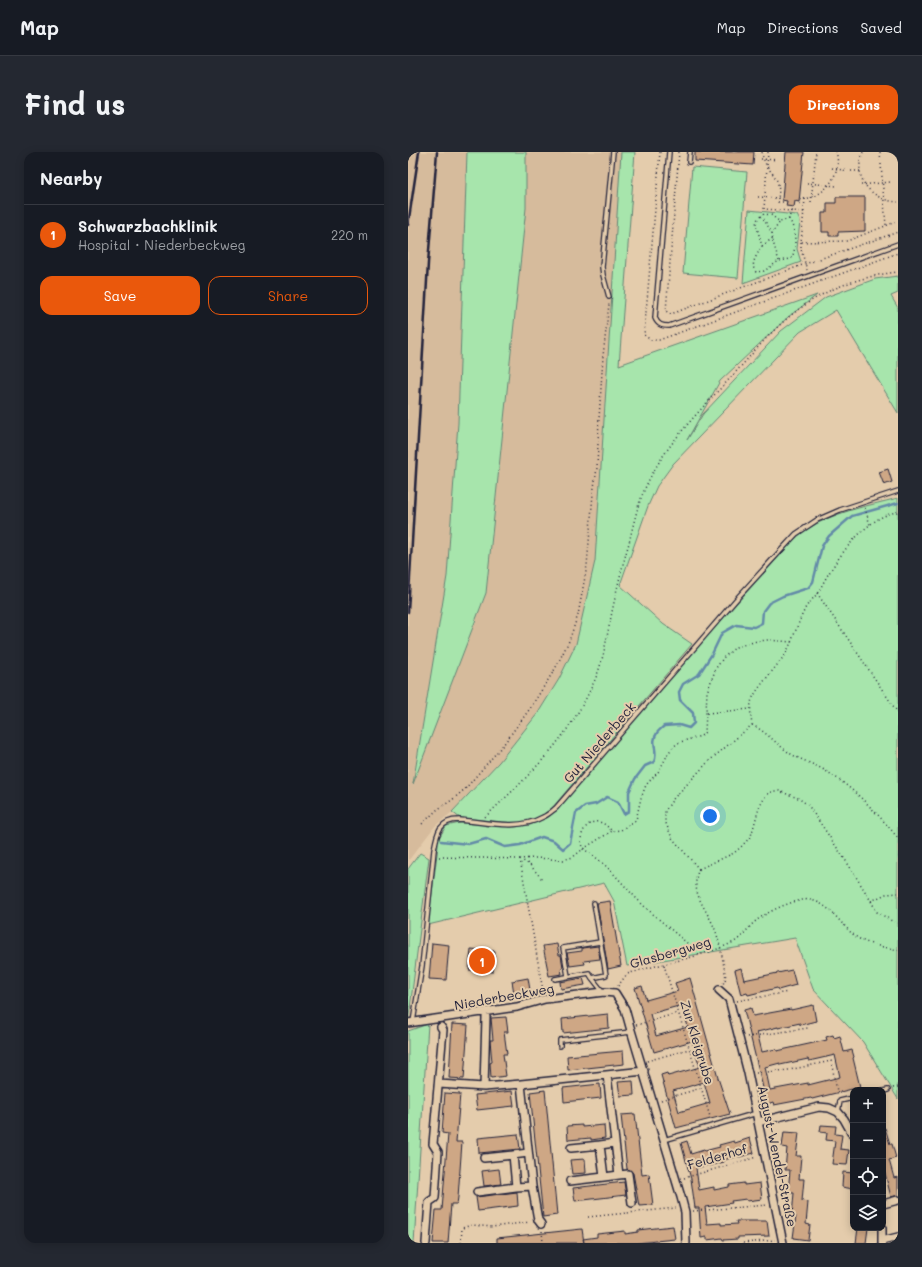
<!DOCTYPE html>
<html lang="en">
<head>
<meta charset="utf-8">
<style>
  :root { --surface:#171b24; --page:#242831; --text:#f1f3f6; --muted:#9ea1a6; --line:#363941; --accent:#ea580c }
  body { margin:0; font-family:Mali,sans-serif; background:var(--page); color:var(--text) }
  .controls { position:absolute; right:12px; bottom:12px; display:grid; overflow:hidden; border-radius:8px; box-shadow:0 2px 10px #0003 }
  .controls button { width:36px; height:36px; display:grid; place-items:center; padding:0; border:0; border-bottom:1px solid var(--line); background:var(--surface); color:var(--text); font:20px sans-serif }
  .you { position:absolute; left:302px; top:664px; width:14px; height:14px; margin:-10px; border:3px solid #fff; border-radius:50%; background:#1a73e8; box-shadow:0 0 0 6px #1a73e833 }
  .badge { display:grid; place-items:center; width:26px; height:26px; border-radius:50%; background:var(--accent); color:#fff; font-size:13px; font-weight:700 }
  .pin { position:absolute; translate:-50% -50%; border:2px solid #fff; box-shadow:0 1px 4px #0006 }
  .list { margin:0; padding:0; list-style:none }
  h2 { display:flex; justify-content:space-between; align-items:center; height:52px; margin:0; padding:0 16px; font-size:17px }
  h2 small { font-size:13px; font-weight:400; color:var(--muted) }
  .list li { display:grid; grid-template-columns:26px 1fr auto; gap:12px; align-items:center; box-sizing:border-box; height:60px; padding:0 16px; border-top:1px solid var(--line) }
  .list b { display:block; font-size:15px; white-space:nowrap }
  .list p { margin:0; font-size:13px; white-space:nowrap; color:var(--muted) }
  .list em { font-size:13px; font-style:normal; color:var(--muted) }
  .actions { display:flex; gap:8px; padding:12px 16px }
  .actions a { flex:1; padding:9px 0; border:1px solid var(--accent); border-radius:12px; text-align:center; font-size:14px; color:var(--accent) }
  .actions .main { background:var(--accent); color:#fff }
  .icon { flex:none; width:22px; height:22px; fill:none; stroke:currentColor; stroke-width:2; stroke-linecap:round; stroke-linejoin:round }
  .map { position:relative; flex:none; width:490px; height:1091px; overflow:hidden; border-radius:12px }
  header { display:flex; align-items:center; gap:24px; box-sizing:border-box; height:56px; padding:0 20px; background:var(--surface); border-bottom:1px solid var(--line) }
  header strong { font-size:19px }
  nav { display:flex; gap:22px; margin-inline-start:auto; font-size:14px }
  .intro { display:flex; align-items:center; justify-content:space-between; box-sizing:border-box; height:96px; padding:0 24px }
  h1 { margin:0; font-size:28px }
  .button { padding:10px 18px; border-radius:12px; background:var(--accent); color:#fff; font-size:14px; font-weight:700 }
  main { display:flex; gap:24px; padding:0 24px }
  aside { flex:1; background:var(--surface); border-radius:12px; box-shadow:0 2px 10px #0003 }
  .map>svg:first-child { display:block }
</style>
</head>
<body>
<header>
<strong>Map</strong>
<nav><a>Map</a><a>Directions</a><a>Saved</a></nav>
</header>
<div class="intro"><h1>Find us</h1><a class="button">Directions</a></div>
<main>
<aside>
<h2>Nearby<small></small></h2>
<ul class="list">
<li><span class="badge">1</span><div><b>Schwarzbachklinik</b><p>Hospital · Niederbeckweg</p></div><em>220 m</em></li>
</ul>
<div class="actions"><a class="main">Save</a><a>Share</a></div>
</aside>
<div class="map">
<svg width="490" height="1091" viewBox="0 0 490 1091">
  <rect width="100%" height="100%" fill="#e4ccac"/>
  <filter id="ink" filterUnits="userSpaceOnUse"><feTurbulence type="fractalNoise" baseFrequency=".025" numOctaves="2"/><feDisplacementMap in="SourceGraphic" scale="8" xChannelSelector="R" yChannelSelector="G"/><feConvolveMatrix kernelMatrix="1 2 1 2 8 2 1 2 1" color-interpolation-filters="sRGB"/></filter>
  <g filter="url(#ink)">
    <!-- built -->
    <path fill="#d6bb9c" d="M0,0H59L50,271L39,425L5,629L78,441L118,56V0H213L187,409L168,492L151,527L130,561L91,610L44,660L27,674L0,709Z"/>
    <!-- green -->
    <path fill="#a7e5ac" stroke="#648474" d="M59,0H118V56L78,441L5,632L39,424L50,271Z
      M213,0H227L211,213L409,143L380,165L312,229L279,288L295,262L373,179L418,145L467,127L490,124V141L483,144L490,156V261L428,158L392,180L265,312L249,334L240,354L212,433L255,472L284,492L144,656L135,663L122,669L107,671L52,666L44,660L91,610L130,561L151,527L168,492L187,409Z
      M284,15L339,20L330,126L275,121Z
      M341,58L389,63L392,69L389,97L393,110L335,131Z
      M490,346V947L455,890L405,837L387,786L219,814L206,749L196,731L20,773L31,686L38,674L52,671L107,675L122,673L137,666L150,656L290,494L384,390C388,386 393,381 398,378C425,360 459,354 490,346Z
      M12,701L21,706L0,872V717Z
      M20,872L6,1091H0V879Z"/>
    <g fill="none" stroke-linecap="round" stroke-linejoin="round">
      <!-- stream -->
      <path stroke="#638ba8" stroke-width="2.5" d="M33,689L60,692L78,687L97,695L112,693L134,685L146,689L155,697L162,691L168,661L177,654L188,652L199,645L210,650L216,662L221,659V640L227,627L237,614L246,610C251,599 242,591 249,581C250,579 254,576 256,574L271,573L281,576L286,571L285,561L272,548L271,540L275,532L291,522L304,502L314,481L328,473L346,475L354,471L355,459L361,451L375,444L400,436L405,430L414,394L421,384L444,364L490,351"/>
    </g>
    <!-- building -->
    <path fill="#cea785" stroke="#22223b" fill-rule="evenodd" d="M287,0H346L345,13L287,9Z
      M378,0H396L391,50L387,49L386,55L378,54L379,49L374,48Z
      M428,45H457V79L430,80V84H421V80H414V61H419V51H428Z
      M480,317L484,330L476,333L471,320Z
      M202,749L213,814L200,817L189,751Z
      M24,791L41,793L38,828L21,827Z
      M149,792L151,803H153L155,815L153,816L154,822L141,824L135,794Z
      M190,794L192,807L176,809L177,812L162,814L159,801L174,799V796Z
      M63,797L87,799L85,820L61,818Z
      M333,816L336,828L384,818L388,833L370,838L369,836L340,843L339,841L333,843L327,818Z
      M120,826L122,838L106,841L104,829Z
      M175,826L177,833L153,837L152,830Z
      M282,826L310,926L322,962L268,976L253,923L259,921L260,924L292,915L284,889L246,900L227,836L234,834L238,848L270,839L267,831ZM274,853L280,875L248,884L242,862ZM296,930L302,951L271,960L265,939Z
      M405,853L408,869L392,873V871L370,876V875L349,880L354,900L368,897L369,899L419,888L418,885L425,883L426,886L432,884L436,900L444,898L446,905L445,906L452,935L404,947L403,946L366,953L365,950L359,952L336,858L343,856L345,864L383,857V858ZM427,903L432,925L400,933V931L362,938L357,915L372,911V913L400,907L401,909Z
      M200,862L201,876L155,881L154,867Z
      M98,865L100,880H96L99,902H95L98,924L83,926L82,911L84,910L82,888H85L83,866Z
      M44,872L60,873L56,927L41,926Z
      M215,899L216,912L160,918L159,904Z
      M225,929L226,943L212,944L210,930Z
      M192,932L193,946L156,950L155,936Z
      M137,938L149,1063L135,1065L122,940Z
      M104,939L106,954L69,958L67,943Z
      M37,941L52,942L48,990H54L50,1045L49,1052H43L40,1091H25L28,1058H34L40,982L34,981Z
      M227,962L234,1023L241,1022L245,1053L231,1054L225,1021L222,1018L219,1017L213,963Z
      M174,973V975L196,973L197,986L183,988V986L160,988L159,974Z
      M413,973L428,974L427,982L434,983L432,997L441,998L439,1013L424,1012L427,989L418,988L419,981L412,980Z
      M475,976H477L482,992H484L488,1006L481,1008L486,1026L490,1025V1043L483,1045L475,1013Z
      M376,980L391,981L388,1004H393L391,1027H396L394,1049L400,1050L398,1072L402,1073L400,1088L385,1086L388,1064H384L386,1041H380L382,1018H377L379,996L374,995Z
      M110,982L112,997L71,1001L70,986Z
      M342,986L346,1001L331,1005V1004L323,1006L316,1008V1010L301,1014V1013L288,1016L291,1038L306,1035V1038L321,1035V1033L336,1031V1033L352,1031L354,1047L339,1049L338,1047L331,1048L323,1049L324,1051L297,1055L299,1072L313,1071V1073L329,1072L328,1069H359L361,1084L330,1085V1087L315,1088L314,1086L299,1088V1085L293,1086L291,1056H287L283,1027L273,991L279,989L283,1002L296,998L297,999L304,997L312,995L311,993L326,989L327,991Z
      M177,1007L178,1021L164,1022L162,1008Z
      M91,1017L93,1032L76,1034L74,1019Z
      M435,1020L445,1021V1037L434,1035Z
      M216,1030L218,1043L167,1049L165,1036Z
      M109,1040L110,1054L70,1059L68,1045Z
      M265,1074L267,1087L228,1091H89V1086L174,1077L176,1091L175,1087L189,1085V1082L217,1079V1082L230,1080V1078Z
      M450,1076H460L458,1091H448Z"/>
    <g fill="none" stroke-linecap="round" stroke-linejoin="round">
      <defs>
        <path id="service" d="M261,0L247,166C250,173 254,174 261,174L490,92
          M281,10L282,0
          M201,145L195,123L194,115L205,0
          M160,824L155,796L192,790
          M184,826L195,840
          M147,827L181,821L184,826L198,823L186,751
          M5,870L14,814L26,698C29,681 31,668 51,668C78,670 110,679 135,665C140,663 144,659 148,656L332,443L388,382L409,368L432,358L490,339
          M152,894V888L223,880
          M475,939L480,938
          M430,960L432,949L445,946
          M256,988L349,961"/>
        <path id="minor" d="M311,838L321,847L340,921L375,1091
          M0,871L109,855L137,847L196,840L207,841L217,857L222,875L273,1045L277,1060L278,1091
          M199,923L211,1023L196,1025L192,993L207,991
          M31,932L76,935L113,932L236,919
          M113,932L124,1034L108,1035L105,1003L120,1001
          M76,935L78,865
          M350,970L411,955L421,956L430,960L436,967L445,983
          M163,996L192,993
          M76,1006L105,1003
          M211,1023L220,1022L224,1051
          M162,1029L196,1025
          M124,1034L130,1068L133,1072
          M69,1040L108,1035
          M475,1052L490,1048
          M474,1076V1091
          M474,1089L490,1085
          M18,1091L21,1050L27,1046L30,1000L25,992L35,878L33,875"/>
      </defs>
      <!-- service casing -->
      <use href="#service" stroke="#22223b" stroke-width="6"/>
      <!-- minor casing -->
      <use href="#minor" stroke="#22223b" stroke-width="10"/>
      <!-- path -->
      <path stroke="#22223b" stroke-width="1.5" stroke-dasharray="1 3" stroke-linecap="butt" d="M252,0L236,183L243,188H251L490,101
        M271,0L258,159L263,162L397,112L490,80
        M354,0C356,17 367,20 370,32C371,37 371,41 370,46
        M360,0L356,57L397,60
        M455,0C444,27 463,48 490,50
        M472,0L478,74
        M353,7L373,8
        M424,16L439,19
        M443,19H455
        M399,31L429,34
        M453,33L483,30
        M350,45L370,46V50H378
        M397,47L393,90L439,89L490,69
        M403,50L408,0
        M392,52L393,47C416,47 435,22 428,0
        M353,64L355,66L364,81
        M381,67L372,70L363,63L356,62L350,66L348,72L354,94C350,102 341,112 348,120L356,119L371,109L383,107C389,98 388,77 381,67L383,59
        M393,90V97L399,118
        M354,94L365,86
        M371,109L365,90L364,81L372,70
        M457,356L462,373
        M409,441L490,561
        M299,561L342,557
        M344,573C359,580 369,593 383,602C395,609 409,613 421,621C448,638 470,662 490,686
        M77,665C119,626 160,587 184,534C195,513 198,488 203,465C208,440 214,415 221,391C224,378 227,365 231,352C248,300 290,261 326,222C346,200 366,175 390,158C419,136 454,124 490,120
        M14,672L30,657L44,648L57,637L95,593L121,558L147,517L161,489L170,463L179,414L185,342L189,316L191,267L195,204L201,152
        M31,705L112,707L128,706L155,708L165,705L175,697L204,679
        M112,707L135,839
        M112,707L122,713L134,727
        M291,717L264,686L257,669V659L265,647L301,609L344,573C343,566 342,558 343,551C345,539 370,514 378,501C385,488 389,473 396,459C399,451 406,447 410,440C414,434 417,427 421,421C435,398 462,363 490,360
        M291,717L326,701L334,694L343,684L351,656L358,643L365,639H371L390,646L400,653L440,712L463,749L469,760L484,769L490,771
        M291,717C280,741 301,759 308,780C313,795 315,811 318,826L315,832
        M463,749L478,742L490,741
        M291,802C273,785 253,770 235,753C215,734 200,711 175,697C169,686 177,668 191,670C196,671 200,675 204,679L213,678L228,668L233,646L238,633L251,619L261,600L266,594L272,590L293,584L297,580L299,540L308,516L316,505L328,495L349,489L360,488L384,490
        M256,813L303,968
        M210,834L219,822C254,811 292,806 326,790C335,785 340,775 348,769C358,760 390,745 403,748C422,752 433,773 447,784C459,793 476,795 490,798
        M329,849L380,840
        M228,873L270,861
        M339,885L400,876
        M239,909L281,897
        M348,921L381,918L423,909L430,944
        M485,936L490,935
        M253,948L293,936
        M276,1026L349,1005
        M285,1059L360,1053
        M180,1065L268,1056
        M134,1079L135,1091
        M53,1091L54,1076L64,1073L84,1075L122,1070
        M335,1091L367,1088"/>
      <!-- service -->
      <use href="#service" stroke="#e4ccac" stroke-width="3.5"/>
      <!-- minor -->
      <use href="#minor" stroke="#e4ccac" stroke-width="7"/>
      <!-- rail -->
      <path stroke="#22223b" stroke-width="2.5" d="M0,73L11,0
        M0,460L20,111L29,0"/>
    </g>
  </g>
  <g text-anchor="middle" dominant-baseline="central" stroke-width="4" stroke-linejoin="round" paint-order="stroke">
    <!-- street labels -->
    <g font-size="13" fill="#22223b" stroke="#e4ccac">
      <text transform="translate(191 590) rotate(-49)">Gut Niederbeck</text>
      <text transform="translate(262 800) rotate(-16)">Glasbergweg</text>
      <text transform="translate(96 844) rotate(-10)">Niederbeckweg</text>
      <text transform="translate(290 890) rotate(73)">Zur Kleigrube</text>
      <text transform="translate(309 1004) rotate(-16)">Felderhof</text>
      <text transform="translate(370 1004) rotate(78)">August-Wendel-Straße</text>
    </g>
  </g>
</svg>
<div class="controls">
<button>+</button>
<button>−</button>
<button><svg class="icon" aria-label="locate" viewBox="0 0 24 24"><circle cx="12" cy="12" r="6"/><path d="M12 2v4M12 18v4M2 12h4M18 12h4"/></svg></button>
<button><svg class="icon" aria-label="layers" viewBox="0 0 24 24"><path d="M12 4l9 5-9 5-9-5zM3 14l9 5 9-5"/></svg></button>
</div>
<div class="you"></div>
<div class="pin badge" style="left:74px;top:809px">1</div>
</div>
</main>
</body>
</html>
